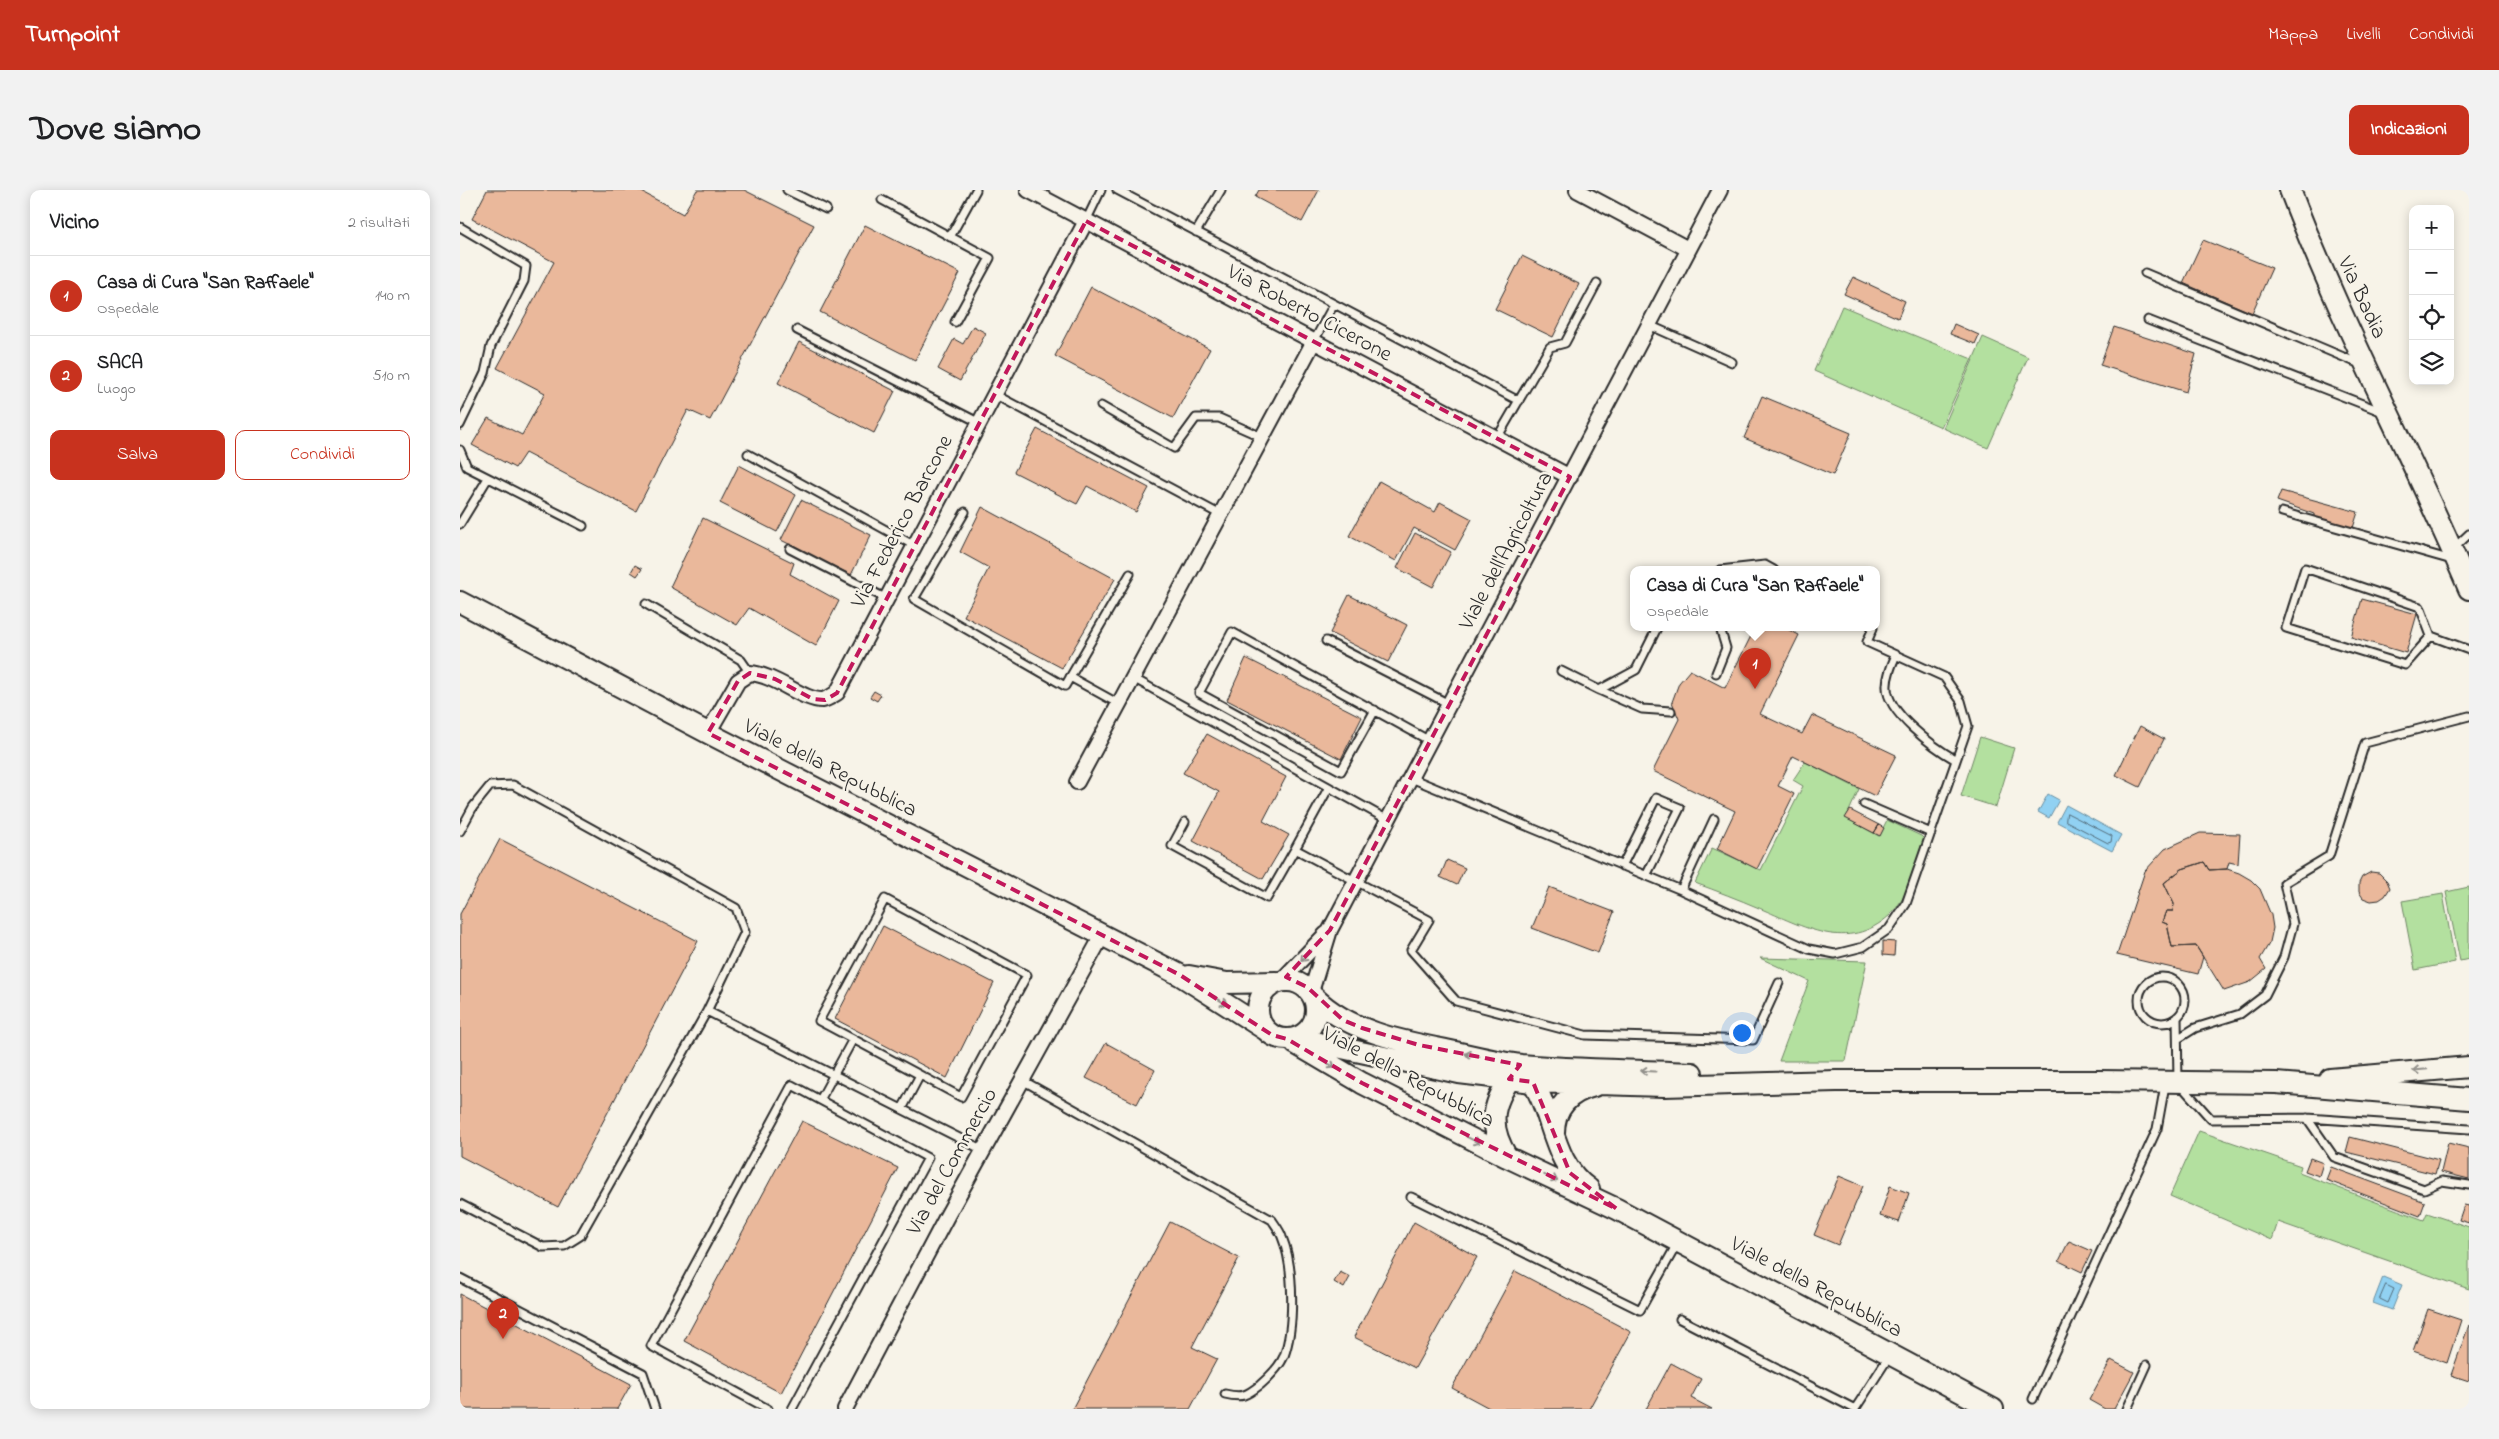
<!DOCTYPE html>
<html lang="it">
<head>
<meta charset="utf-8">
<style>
  :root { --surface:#fff; --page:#f2f2f2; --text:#202124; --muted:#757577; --line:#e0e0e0; --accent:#c8321e }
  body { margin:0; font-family:"Indie Flower",sans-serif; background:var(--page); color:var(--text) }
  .controls { position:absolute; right:15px; top:15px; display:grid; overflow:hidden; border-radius:10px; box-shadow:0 2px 12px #0003 }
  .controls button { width:45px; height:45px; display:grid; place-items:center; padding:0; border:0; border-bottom:1px solid var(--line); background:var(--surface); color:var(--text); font:25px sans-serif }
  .you { position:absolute; left:1281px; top:842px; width:18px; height:18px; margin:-12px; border:4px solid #fff; border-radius:50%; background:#1a73e8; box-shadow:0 0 0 8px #1a73e833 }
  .badge { display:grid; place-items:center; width:32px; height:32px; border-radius:50%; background:var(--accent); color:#fff; font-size:16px; font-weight:700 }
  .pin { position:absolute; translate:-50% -41px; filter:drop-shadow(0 1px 2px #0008) }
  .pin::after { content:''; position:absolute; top:26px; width:18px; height:15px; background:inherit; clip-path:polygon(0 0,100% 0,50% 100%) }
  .popup { position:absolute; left:1170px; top:376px; width:250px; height:65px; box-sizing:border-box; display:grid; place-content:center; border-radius:10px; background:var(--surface); filter:drop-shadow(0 1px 4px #0005); font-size:16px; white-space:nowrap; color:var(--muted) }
  .popup b { font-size:19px; color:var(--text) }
  .popup::after { content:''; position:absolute; left:50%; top:100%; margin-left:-10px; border:10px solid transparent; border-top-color:var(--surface) }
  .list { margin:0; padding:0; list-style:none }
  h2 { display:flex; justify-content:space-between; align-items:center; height:65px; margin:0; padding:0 20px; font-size:21px }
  h2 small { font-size:16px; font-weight:400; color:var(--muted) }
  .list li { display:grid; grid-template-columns:32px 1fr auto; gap:15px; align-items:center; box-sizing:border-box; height:80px; padding:0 20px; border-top:1px solid var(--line) }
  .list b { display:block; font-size:19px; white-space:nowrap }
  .list p { margin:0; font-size:16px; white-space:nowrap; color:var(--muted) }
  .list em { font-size:16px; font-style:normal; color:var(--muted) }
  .actions { display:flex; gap:10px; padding:15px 20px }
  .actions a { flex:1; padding:11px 0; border:1px solid var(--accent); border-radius:10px; text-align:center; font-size:18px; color:var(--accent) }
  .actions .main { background:var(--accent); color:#fff }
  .icon { flex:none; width:28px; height:28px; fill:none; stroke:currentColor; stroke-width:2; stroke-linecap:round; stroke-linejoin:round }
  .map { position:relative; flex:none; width:2009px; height:1219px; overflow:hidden; border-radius:10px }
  header { display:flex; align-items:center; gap:30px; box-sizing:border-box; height:70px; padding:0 25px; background:var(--accent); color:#fff }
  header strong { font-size:24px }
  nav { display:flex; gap:28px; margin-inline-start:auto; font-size:18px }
  .intro { display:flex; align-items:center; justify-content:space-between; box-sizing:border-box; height:120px; padding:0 30px }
  h1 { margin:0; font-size:35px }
  .button { padding:12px 22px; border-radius:10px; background:var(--accent); color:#fff; font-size:18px; font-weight:700 }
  main { display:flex; gap:30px; padding:0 30px }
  aside { flex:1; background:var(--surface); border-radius:10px; box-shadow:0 2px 12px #0003 }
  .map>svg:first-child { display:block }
</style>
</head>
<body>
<header>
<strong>Turnpoint</strong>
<nav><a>Mappa</a><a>Livelli</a><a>Condividi</a></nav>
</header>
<div class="intro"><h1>Dove siamo</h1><a class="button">Indicazioni</a></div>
<main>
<aside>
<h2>Vicino<small>2 risultati</small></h2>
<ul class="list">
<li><span class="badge">1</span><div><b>Casa di Cura &quot;San Raffaele&quot;</b><p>Ospedale</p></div><em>140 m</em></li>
<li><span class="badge">2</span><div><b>SACA</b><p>Luogo</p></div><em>510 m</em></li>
</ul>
<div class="actions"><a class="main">Salva</a><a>Condividi</a></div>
</aside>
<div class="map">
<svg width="2009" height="1219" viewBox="0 0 2009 1219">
  <rect width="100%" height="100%" fill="#f7f3e8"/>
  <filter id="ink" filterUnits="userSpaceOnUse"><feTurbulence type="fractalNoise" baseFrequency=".02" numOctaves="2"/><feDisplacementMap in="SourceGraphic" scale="10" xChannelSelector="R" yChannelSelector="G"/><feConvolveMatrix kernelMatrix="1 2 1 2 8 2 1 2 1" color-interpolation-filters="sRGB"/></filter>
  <g filter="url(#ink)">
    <!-- green -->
    <path fill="#b3e09f" stroke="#6f8665" d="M1382,116L1512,169L1481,237L1354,181Z
      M1523,147L1568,167L1528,258L1483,238Z
      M1520,547L1554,558L1536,617L1501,606Z
      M1345,572L1399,599L1386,628L1419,646L1427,630L1461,646L1465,650C1456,674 1449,707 1430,725C1387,764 1343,736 1299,718C1278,709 1257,701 1235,693L1252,658L1301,680L1343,596L1333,590Z
      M2009,697V769L2000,771L1986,702Z
      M1983,704L1995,772L1955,780L1942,711Z
      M1300,768L1407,771L1386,871H1319L1349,791Z
      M1739,941L1841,976L1839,983L1964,1030L1967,1023L2009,1037V1099L1818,1032L1812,1050L1710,1006Z"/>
    <!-- water -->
    <path fill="#91d1f2" stroke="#688fa2" d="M1588,604L1599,610L1589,628L1578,622Z
      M1606,615L1661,645L1652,661L1597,632Z
      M1923,1087L1942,1095L1932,1120L1913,1113Z"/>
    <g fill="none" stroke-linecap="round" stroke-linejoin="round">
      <!-- shore -->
      <path stroke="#546d7b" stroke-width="1" d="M1607,623L1652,646L1651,652L1648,653L1606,631Z
        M1926,1095L1934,1099L1928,1113L1920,1109Z"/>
    </g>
    <!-- building -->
    <path fill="#eab89b" stroke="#2b2b2b" d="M27,0H178L223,24L237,0H284L354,35L250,230L228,220L176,321L65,263L55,278L12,255L28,228L62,245L85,203L37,178L94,72L12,29Z
      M799,0H859L842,32L795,7Z
      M405,35L500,83L455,170L360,122Z
      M1743,50L1812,78L1792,123L1723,93Z
      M1062,66L1119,94L1093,147L1035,119Z
      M1393,87L1445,111L1438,128L1384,104Z
      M631,97L750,159L713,228L595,166Z
      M1494,134L1519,145L1515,154L1490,144Z
      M513,136L526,143L500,191L478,179L494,149L503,154Z
      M1654,137L1736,164L1726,202L1640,175Z
      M339,152L435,201L414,243L318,193Z
      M1302,206L1391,243L1373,285L1284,248Z
      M577,239L689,298L676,322L627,296L617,314L554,282Z
      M279,275L336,305L317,342L260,313Z
      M919,291L975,322L980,312L1012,329L995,360L954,338L936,371L889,346Z
      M1821,301L1898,322L1892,341L1854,333V324L1817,311Z
      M341,310L411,345L391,385L321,350Z
      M522,317L655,389L602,478L504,426L529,378L500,362Z
      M243,328L334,373L330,384L379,411L356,456L289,418L277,435L210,397Z
      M955,343L991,362L973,397L937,378Z
      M175,375L182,379L177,386L171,382Z
      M889,405L947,435L928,472L870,443Z
      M1902,409L1957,424L1946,463L1891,447Z
      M1295,438H1325L1339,445L1300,524L1342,544L1352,525L1436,565L1415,606L1333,566L1318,596L1334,604L1297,679L1257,659L1275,621L1193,581L1219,529L1212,512L1219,493L1230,480L1265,498Z
      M786,468L902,527L881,569L767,510Z
      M414,501L421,505L417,511L410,507Z
      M1680,536L1704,549L1680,597L1656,585Z
      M747,544L826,587L803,631L829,645L803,689L733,651L759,602L723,583Z
      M1390,620L1419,635L1414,643L1385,628Z
      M1419,635L1424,638L1420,646L1414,643Z
      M1740,643L1780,644L1778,674L1769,672L1767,679L1749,680L1744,672L1722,679L1704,693L1714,714L1713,721H1706L1702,732L1707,734L1712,757L1736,756L1743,767L1738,784L1657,765L1685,681L1705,659Z
      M40,649L238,751L98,1017L0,966V724Z
      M987,670L1005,678L997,695L980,687Z
      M1744,672L1749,680L1767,679L1779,683L1791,690L1800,699L1811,725L1813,738L1810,752L1800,769L1806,779L1790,792L1764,801L1736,756L1712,757L1707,734L1702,732L1706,721H1713L1714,714L1704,693L1722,679Z
      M1911,682L1919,683L1927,691L1930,698L1925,706L1919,710L1911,711L1903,708L1899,702V693L1902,687Z
      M1089,697L1154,722L1138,763L1072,738Z
      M423,736L534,793L487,888L375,829Z
      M1423,751L1435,752L1434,766L1423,765Z
      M646,853L695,880L677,914L626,888Z
      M342,931L438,978L321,1203L224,1151Z
      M1890,947L1979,970L1975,984L1886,962Z
      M1988,953L2009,958V989L1981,982Z
      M1850,968L1863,973L1859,986L1845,981Z
      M1871,977L1965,1012L1960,1026L1866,990Z
      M1379,986L1403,996L1378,1055L1354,1045Z
      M1430,996L1449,1003L1439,1032L1420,1026Z
      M2004,1015L2009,1016V1033L1999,1030Z
      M710,1032L779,1068L732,1157L757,1169L730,1219H612Z
      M954,1032L1017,1067L955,1178L894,1147Z
      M1609,1051L1632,1061L1622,1082L1599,1071Z
      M1055,1081L1171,1142L1129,1219H1031L992,1198Z
      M880,1082L890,1087L884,1098L874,1092Z
      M0,1104L171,1194L157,1219H0Z
      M1968,1119L2001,1130L1987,1173L1953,1161Z
      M2009,1135V1191L1991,1185Z
      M1651,1170L1674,1182L1654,1219H1645L1629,1210Z
      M1211,1173L1241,1189L1231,1208L1252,1219H1186Z"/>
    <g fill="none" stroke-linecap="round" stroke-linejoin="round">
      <defs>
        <path id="lane" d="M327,0L366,19
          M657,0L1059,211
          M422,10L530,68L495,132
          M626,31L641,0
          M0,37L66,76L64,91L31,156L25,183L0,235
          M736,42L761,0
          M490,47L516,0
          M1685,83L1900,174
          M1688,130L1923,222
          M1189,135L1272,172
          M337,140L520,233
          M854,151L874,114
          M534,204L761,325
          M641,216L714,258L736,228H759L802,247
          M1037,248L1090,157L1105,153L1137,93
          M0,260L7,277L123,336
          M288,264L455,356
          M505,322L454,409L605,496L670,384
          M1822,322L1992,370
          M0,334L28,288
          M330,359L427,409
          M1993,359L2009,344
          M1260,380L1305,375L1314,380
          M186,414L281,470L290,483
          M1971,446L1945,475L1826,438L1845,378L1960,417L1971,446L2009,460
          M866,451L989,514
          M1436,465C1432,474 1427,485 1427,495C1425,522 1475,558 1496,570
          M1101,481L1139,500L1176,480L1197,438
          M1256,483L1266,458L1260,438
          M610,487L659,514
          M673,488L928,630
          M1139,500L1182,519L1211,521
          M915,520L881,581L739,503L772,442L970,551
          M951,588L1221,700L1349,759L1375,764L1403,757L1429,739L1446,714L1508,536L1501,511L1484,487L1407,452L1413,438
          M1404,614L1471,643
          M725,632L712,656L807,708L835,659L969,730L951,760L996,811L1125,845L1293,850L1319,793
          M0,641L13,617L30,596L53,595L276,718L285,742L247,821L120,1046L104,1056L83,1057L0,1014
          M835,659L869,597
          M1162,676L1196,608L1220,618L1186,686
          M1221,700L1254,629
          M1679 810a23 23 0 1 1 46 0a23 23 0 1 1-46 0Z
          M247,821L523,960
          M1717,827L1718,892L1751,929L1847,928L2009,939
          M1719,848L1735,838L1780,824L1805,805L1824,767L1833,734L1824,693L1869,666L1905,553L2009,526
          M393,849L359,831L425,709L567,785L501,907L460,885L442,919
          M562,890L812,1030C816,1036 820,1041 822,1047C834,1076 835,1136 824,1166C820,1176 808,1188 800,1195C786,1206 782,1208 765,1204
          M360,910L393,849L460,885
          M1847,928L1874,967L1964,999L1982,991L2009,995
          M951,1007L1180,1120L1217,1054
          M0,1088L183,1183L195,1219
          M1220,1129L1395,1219
          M1573,1209L1697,939L1705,895
          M308,1219L191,1156L332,895L468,968L332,1219
          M1395,1219L1430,1165
          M1667,1219L1687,1175"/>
        <path id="street" d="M568,0L1110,287
          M1117,0L1228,59
          M248,543L278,491L290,483C316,485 343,511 363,510C368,509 373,505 377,503L626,31
          M617,592L854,151
          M821,791L866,744
          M851,802L870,740L1260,0
          M385,1219L487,1026L642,746"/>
        <path id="secondary" d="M1830,0C1882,136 1952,265 2009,399
          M0,412L248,543L720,785L806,840
          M729,786L767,793L816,792
          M798 820a29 29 0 1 1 58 0a29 29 0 1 1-58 0Z
          M854,807C888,841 940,851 986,860C1011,865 1036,872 1061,875C1117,880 1175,880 1232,883
          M835,848L999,883L1073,892L1204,896L1376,891H1639L1816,893L2009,909
          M836,854L902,893L1047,967L1157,1019L1533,1219
          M1067,884C1095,920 1089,971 1129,999
          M1870,889L2009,877
          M1094,943C1094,917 1110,902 1134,896
          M1047,967C1026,933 1033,911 1056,880"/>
      </defs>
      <!-- lane casing -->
      <use href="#lane" stroke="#2b2b2b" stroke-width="11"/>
      <!-- street casing -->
      <use href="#street" stroke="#2b2b2b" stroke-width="18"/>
      <!-- secondary casing -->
      <use href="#secondary" stroke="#2b2b2b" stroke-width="24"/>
      <!-- lane -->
      <use href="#lane" stroke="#f7f3e8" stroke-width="7"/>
      <!-- street -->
      <use href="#street" stroke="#f7f3e8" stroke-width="14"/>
      <!-- secondary -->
      <use href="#secondary" stroke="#f7f3e8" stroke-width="20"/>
    </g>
    <!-- one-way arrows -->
    <defs><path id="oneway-shaft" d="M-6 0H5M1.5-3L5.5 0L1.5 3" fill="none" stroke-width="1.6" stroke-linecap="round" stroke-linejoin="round" transform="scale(1.25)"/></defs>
    <g stroke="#918f8a">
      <use href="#oneway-shaft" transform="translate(846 766) rotate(133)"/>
      <use href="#oneway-shaft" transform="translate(761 811) rotate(33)"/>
      <use href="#oneway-shaft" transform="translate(1012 865) rotate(-169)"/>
      <use href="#oneway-shaft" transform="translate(869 874) rotate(31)"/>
      <use href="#oneway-shaft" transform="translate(1960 880) rotate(175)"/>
      <use href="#oneway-shaft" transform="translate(1188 881) rotate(-177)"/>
      <use href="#oneway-shaft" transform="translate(1013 950) rotate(27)"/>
      <use href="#oneway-shaft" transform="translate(1091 988) rotate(25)"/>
    </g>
  </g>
  <!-- marked area -->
  <path fill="none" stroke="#c2185b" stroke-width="4" stroke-dasharray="10 6" stroke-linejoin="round" d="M626,31L1110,287L870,740L826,787L847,797L883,830L902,838L959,855L1060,875L1049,889L1073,892L1110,983L1157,1019L902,893L827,849L812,845L720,785L248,543L278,491L290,483L315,489L353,509L365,510L377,503Z"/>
  <g text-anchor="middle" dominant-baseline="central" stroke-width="5" stroke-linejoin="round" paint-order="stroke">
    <!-- street labels -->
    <g font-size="22" fill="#2b2b2b" stroke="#f7f3e8">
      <text transform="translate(1901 108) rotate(65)">Via Badia</text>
      <text transform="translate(849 124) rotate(28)">Via Roberto Cicerone</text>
      <text transform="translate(443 332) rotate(-62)">Via Federico Barcone</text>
      <text transform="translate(1047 361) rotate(-62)">Viale dell'Agricoltura</text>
      <text transform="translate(370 579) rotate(27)">Viale della Repubblica</text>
      <text transform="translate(948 888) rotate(28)">Viale della Repubblica</text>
      <text transform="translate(493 972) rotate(-61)">Via del Commercio</text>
      <text transform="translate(1356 1098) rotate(28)">Viale della Repubblica</text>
    </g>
  </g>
</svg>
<div class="controls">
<button>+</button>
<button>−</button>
<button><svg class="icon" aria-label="locate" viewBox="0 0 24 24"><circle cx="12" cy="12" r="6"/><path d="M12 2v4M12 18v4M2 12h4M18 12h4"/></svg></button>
<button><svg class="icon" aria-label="layers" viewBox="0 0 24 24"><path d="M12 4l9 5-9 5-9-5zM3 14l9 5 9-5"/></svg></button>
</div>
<div class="you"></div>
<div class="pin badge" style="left:1295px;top:499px">1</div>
<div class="popup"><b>Casa di Cura &quot;San Raffaele&quot;</b>Ospedale</div>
<div class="pin badge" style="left:43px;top:1149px">2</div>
</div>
</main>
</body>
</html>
